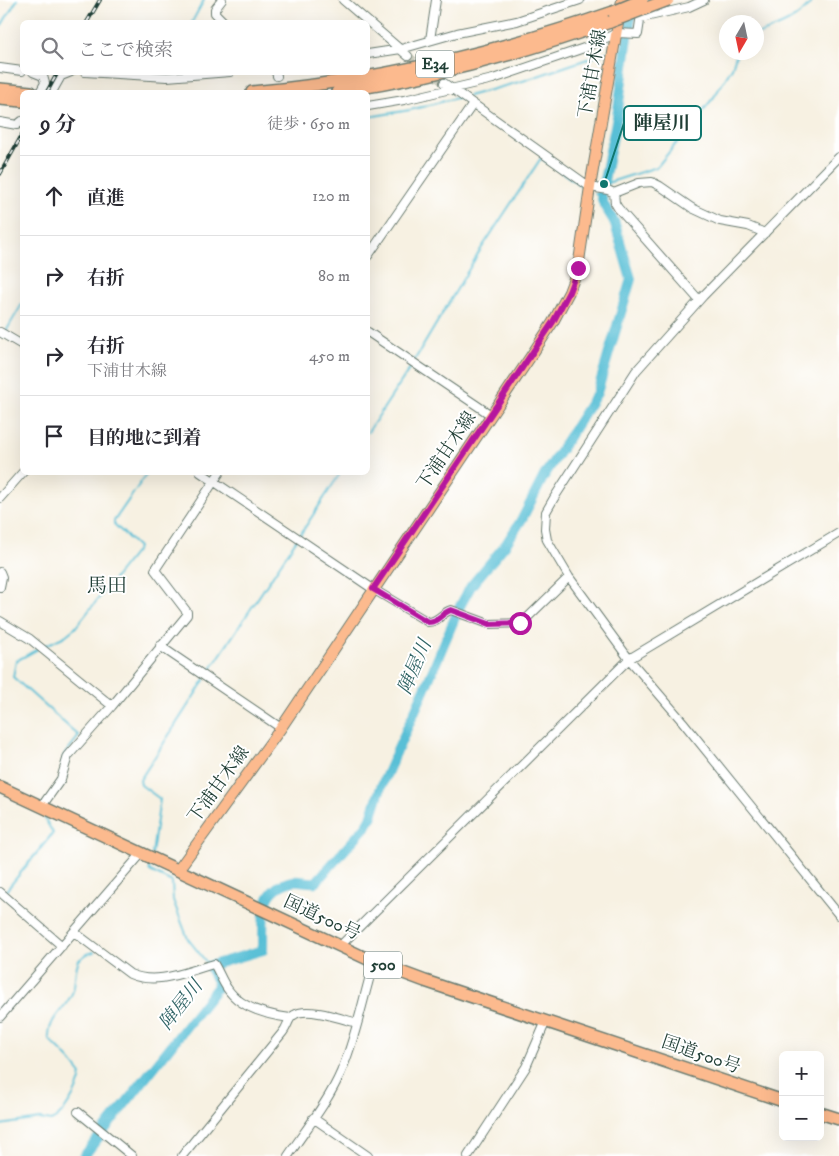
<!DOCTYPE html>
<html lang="ja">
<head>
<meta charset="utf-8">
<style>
  :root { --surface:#fff; --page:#f2f2f3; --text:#2b2b33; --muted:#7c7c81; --line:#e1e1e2 }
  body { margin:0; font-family:"IM FELL DW Pica","Noto Serif JP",serif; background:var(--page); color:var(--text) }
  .controls { position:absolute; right:15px; bottom:15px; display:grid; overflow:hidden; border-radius:8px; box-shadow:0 5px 20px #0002 }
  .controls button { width:45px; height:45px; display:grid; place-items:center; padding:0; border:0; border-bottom:1px solid var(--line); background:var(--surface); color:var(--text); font:25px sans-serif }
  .compass { position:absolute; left:719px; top:15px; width:45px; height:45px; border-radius:50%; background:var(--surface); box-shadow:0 5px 20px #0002; rotate:189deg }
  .stop { position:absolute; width:15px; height:15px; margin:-11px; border:4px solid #b5179e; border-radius:50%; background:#fff }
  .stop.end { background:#b5179e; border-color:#fff; box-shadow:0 1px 5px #0008 }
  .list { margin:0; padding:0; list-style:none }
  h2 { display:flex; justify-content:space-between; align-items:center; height:65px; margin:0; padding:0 20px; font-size:21px }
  h2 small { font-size:16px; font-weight:400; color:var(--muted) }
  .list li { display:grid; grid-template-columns:32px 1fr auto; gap:15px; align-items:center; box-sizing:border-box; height:80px; padding:0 20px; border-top:1px solid var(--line) }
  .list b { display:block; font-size:19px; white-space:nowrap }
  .list p { margin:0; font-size:16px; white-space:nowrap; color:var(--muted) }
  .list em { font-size:16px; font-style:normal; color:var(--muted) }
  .icon { flex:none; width:28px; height:28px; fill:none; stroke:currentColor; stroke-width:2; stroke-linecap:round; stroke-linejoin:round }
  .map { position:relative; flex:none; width:839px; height:1156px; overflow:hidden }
  .search { position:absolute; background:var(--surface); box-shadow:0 5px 20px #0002; left:20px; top:20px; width:350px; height:55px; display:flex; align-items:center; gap:12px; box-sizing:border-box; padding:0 18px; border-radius:8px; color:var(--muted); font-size:19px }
  .panel { position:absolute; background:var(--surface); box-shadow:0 5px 20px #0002; left:20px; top:90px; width:350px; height:385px; border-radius:8px }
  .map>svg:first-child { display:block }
</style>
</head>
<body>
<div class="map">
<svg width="839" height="1156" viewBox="0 0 839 1156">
  <rect width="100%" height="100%" fill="#fff"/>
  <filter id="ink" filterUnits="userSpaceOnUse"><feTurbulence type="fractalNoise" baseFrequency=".02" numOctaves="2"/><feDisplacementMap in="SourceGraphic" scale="10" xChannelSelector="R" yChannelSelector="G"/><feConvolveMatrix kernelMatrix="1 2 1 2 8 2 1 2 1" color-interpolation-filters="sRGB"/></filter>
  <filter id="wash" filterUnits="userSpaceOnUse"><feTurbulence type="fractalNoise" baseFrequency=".0096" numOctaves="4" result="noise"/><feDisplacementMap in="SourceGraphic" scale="20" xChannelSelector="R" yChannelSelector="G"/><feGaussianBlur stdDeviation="1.12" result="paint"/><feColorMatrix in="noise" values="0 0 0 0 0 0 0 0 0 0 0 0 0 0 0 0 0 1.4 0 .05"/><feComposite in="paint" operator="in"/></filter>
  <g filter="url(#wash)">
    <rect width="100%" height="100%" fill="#f7f1e2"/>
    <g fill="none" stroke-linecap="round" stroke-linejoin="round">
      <!-- stream -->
      <path stroke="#58bfd6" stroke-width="2" d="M192,22L204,0
        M0,28L17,0
        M756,35C778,27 799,20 813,0
        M618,50H626
        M165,73L166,72
        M468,96L523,81L608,52
        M368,117L410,110L460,97
        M604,184L657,167L714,97L732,68L737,52
        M595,194L601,195
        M5,333L22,304
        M414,361L481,249L541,158L583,187
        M368,432L412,365
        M300,535L341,472
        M42,647L65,636L75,628L137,550L138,547L114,524V521L148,472
        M38,649L16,661L13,677L79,736L64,755L62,765
        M207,675L297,539
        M152,854L160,799L141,785L140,780L205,679
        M150,862L149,869L150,871L172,882L173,900L188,939L207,963
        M5,892L53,833L41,812
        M0,1125L40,1119L51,1121C64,1116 80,1087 81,1074L70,1060L49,1039C47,1018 67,1009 73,991C76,981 74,970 79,960L87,954L94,952"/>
      <!-- river -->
      <path stroke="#58bfd6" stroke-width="10" d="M84,1156L219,985L209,966L263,950C264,924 257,888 293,881C300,880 308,883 316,882L367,825L371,818L381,787L392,762L427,684L459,608L471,586L506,544L522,519L544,476L597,393L631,279L614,221L604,205L601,195L617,117L632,8"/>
    </g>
  </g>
  <g filter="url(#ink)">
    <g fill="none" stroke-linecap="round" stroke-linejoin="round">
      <!-- minor-tunnel -->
      <path stroke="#cccdbf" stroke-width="8" stroke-dasharray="8 4" stroke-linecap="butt" d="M408,56L444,83"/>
      <defs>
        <path id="minor" d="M222,0L215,9V13L224,22
          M343,0L408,56
          M641,18L689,7L704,0
          M430,40L436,0
          M368,54L401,49L457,33L517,21L580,0
          M0,68L22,71
          M33,72L43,76L45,83L40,92
          M85,72L167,77L230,72
          M276,72L277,76
          M444,83L590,187L608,190L614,193L639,183L652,182L660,186L692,208L720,221L748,226L765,233
          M52,92L61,76L71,72
          M368,106L404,100L493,79L584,48L617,33L638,34L642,8
          M0,122L17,125L22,121
          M839,157L703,296L636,371L554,498L546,512L545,529L547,540L569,577L629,659L683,722L839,915
          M614,193L615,203L618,208L699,300
          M368,256L473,104
          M0,332L22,345
          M368,332L491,415
          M200,472L373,589L428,622C439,622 441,613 451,610L489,624L520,623L524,621L569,577
          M0,498L23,472
          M0,572L2,577L0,587
          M0,621L30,639L112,706
          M160,646L281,728
          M42,806L61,779L68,756L112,706L187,615V612L155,570L220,472
          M0,892L62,946
          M74,932L130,974C157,986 187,971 214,964C219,972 222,981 227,988C240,1008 267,1015 290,1018
          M340,946L629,659L839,533
          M0,1017L142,853
          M78,1112L132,1156
          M313,1118L368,1156
          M182,1156L283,1032C288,1026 288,1018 294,1015C307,1006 342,1019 357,1023
          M288,1156C306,1129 328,1102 341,1072C356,1038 363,998 374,962
          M468,1156L526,1067L546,1021"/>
        <path id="major" d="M178,870L281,728L531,356L553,322L569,292L578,268L590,187L622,0"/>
        <path id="highway" d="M0,89L31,92
          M252,92C376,81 495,53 613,12
          M337,92C431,78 521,54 610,22
          M0,99L22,101
          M0,787L374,962L425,981L783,1101
          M820,1113L839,1119"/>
      </defs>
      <!-- minor casing -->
      <use href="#minor" stroke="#6b7c71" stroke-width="10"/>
      <!-- major casing -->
      <use href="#major" stroke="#6b7c71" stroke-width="12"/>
      <!-- highway casing -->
      <use href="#highway" stroke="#6b7c71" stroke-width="14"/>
      <!-- minor -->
      <use href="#minor" stroke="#fff" stroke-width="8"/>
      <!-- major -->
      <use href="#major" stroke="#fcba8e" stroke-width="10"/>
      <!-- highway -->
      <use href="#highway" stroke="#fcba8e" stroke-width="11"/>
      <defs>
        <path id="rail" d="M87,22L100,0
          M47,92L58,72
          M0,174L22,135"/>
      </defs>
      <!-- rail casing -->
      <use href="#rail" stroke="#1f3d34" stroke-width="4"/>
      <!-- rail -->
      <use href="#rail" stroke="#fff" stroke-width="2" stroke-dasharray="5.5" stroke-linecap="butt"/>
      <defs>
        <path id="highway-bridge" d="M613,12L642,0
          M610,22L668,0"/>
      </defs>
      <!-- highway-bridge casing -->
      <use href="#highway-bridge" stroke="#6b7c71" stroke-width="14" stroke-linecap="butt"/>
      <!-- highway-bridge -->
      <use href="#highway-bridge" stroke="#fcba8e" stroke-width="11"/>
    </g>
  </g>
  <g fill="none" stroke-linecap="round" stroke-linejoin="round" filter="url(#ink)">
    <!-- route -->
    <path stroke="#b5179e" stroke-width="6" d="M520,623L489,624L451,610C441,613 439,622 428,622L373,589L553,322L569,292L578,268"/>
  </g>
  <g text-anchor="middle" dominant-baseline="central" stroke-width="4" stroke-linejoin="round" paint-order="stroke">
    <!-- shield labels -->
    <g fill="#fff" stroke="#627771" stroke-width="1">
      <rect x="416" y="50.5" width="38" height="27" rx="4"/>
      <rect x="364" y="951.5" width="38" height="27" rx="4"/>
    </g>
    <g font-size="16" font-weight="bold" fill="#1f3d34">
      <text x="435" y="64">E34</text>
      <text x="383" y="965">500</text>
    </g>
    <!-- street labels -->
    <g font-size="18" fill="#1f3d34" stroke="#fff">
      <text transform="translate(593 74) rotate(-80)">下浦甘木線</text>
      <text transform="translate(447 451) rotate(-56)">下浦甘木線</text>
      <text transform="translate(219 785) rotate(-54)">下浦甘木線</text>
      <text transform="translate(322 918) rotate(25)">国道500号</text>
      <text transform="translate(701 1055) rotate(19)">国道500号</text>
    </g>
    <!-- water labels -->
    <g font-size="19" font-style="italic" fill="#306465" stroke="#fff">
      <text transform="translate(415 667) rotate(-67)">陣屋川</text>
      <text transform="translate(181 1005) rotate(-52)">陣屋川</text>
    </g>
    <!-- quarter labels -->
    <g font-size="20" fill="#1f3d34" stroke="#fff">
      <text x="107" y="586">馬田</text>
    </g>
  </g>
  <!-- callouts -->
  <path fill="none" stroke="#0f766e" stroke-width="2" d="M604 184L624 123"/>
  <circle fill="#0f766e" stroke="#fff" stroke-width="2" cx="604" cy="184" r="5"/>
  <rect fill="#fff" stroke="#0f766e" stroke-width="2" x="624" y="106" width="77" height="34" rx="5"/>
  <g font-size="19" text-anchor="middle" font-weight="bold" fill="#1f3d34">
    <text x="662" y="129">陣屋川</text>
  </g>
</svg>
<div class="controls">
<button>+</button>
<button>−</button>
</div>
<svg class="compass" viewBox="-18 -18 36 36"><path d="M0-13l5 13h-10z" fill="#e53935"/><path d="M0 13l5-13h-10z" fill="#7c7c81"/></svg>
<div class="stop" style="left:520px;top:623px"></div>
<div class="stop end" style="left:578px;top:268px"></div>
<div class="search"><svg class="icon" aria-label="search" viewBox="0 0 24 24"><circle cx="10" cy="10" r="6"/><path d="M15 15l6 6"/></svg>ここで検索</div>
<section class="panel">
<h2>9 分<small>徒歩 · 650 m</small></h2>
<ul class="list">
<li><svg class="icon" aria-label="ahead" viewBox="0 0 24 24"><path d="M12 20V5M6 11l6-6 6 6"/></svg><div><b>直進</b></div><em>120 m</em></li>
<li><svg class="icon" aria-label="right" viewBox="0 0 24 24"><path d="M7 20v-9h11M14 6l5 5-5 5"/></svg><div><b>右折</b></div><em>80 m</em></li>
<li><svg class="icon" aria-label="right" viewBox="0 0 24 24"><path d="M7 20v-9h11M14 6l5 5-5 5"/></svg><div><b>右折</b><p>下浦甘木線</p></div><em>450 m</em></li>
<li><svg class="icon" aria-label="arrive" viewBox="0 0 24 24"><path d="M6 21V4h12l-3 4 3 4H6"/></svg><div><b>目的地に到着</b></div></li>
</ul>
</section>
</div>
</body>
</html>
